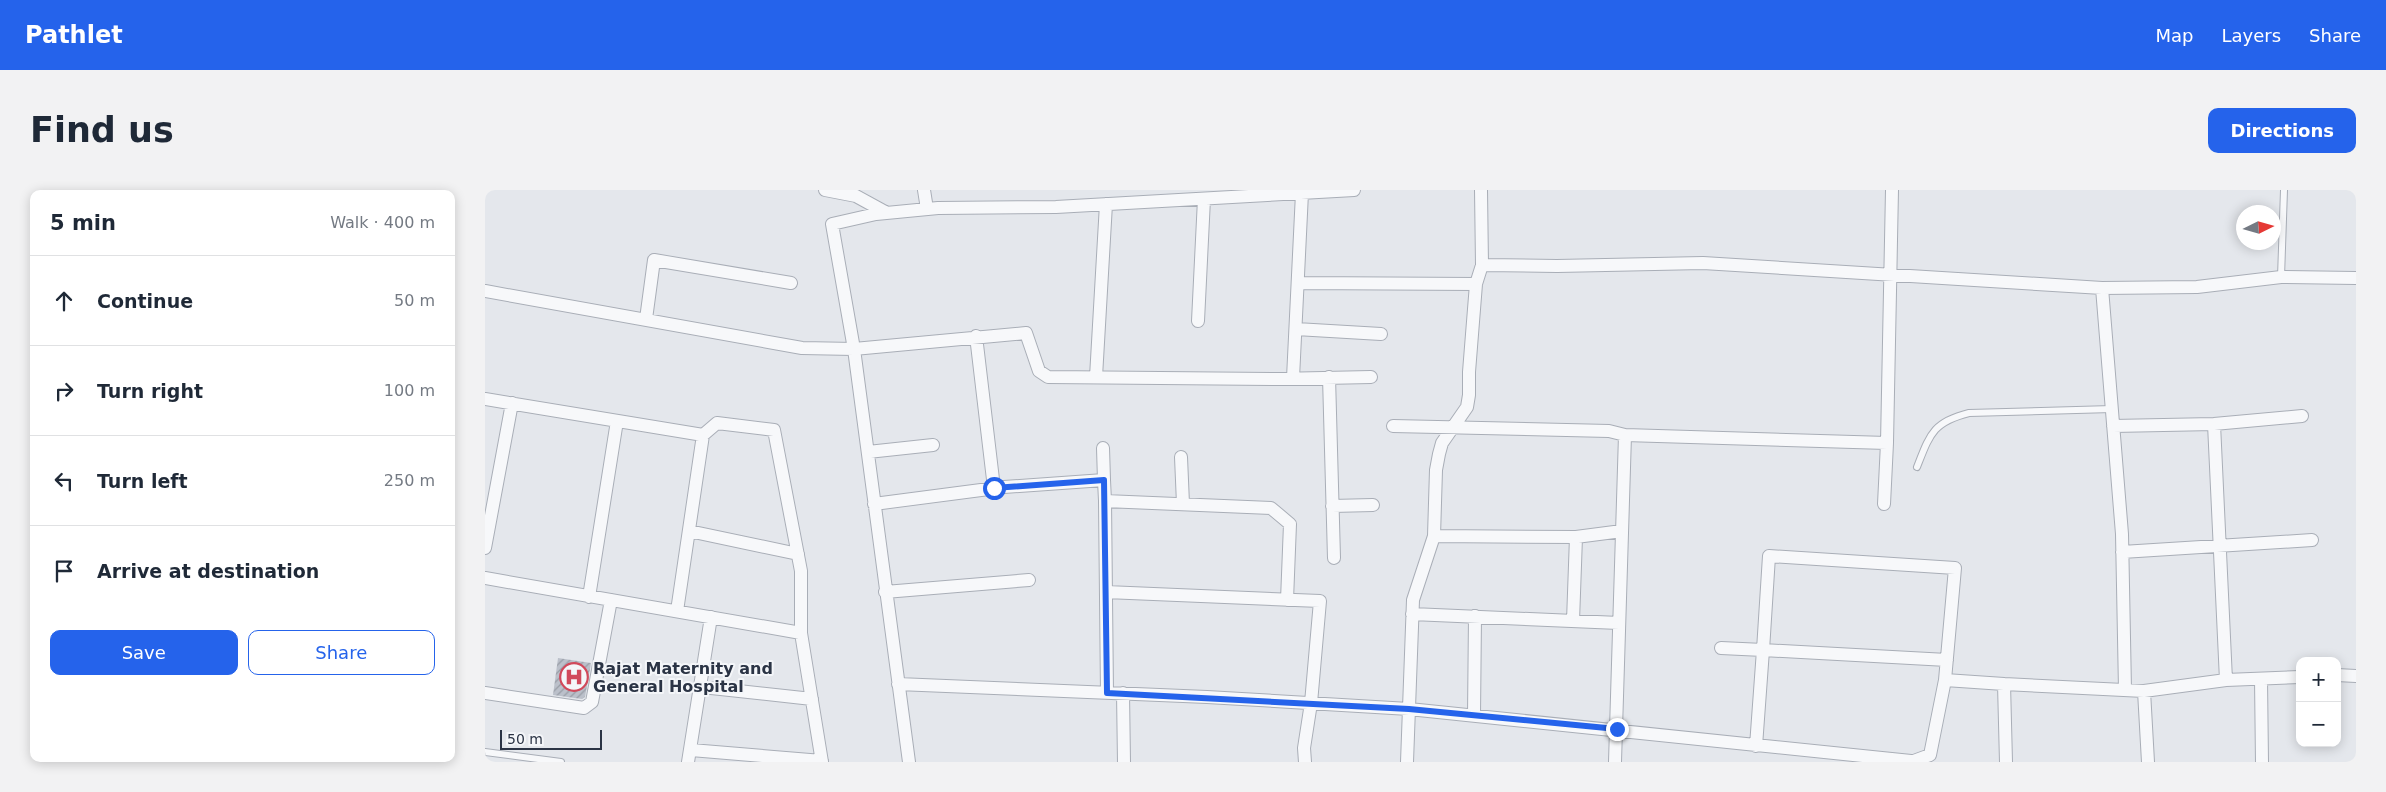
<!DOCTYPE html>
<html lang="en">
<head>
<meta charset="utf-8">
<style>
  :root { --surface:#fff; --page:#f2f2f3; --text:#1f2937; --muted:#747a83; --line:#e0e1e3; --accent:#2563eb }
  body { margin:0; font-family:"DejaVu Sans",sans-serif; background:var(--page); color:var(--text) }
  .controls { position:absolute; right:15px; bottom:15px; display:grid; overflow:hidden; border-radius:10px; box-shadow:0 2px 12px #0003 }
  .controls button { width:45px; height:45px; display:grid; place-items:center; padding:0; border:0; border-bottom:1px solid var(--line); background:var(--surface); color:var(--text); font:25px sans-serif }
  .compass { position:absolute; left:1751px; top:15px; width:45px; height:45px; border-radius:50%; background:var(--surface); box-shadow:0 2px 12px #0003; rotate:85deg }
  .scale { position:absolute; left:15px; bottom:12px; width:102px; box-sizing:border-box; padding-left:5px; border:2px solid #2b3445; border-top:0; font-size:14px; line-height:18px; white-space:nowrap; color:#2b3445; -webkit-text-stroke:4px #f4f6f9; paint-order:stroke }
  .stop { position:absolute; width:15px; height:15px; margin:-11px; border:4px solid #2563eb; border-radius:50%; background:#fff }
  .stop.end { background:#2563eb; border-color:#fff; box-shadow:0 1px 5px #0008 }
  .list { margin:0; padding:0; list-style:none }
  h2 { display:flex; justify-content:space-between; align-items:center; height:65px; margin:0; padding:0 20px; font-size:21px }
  h2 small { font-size:16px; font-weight:400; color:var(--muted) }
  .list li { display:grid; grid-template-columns:32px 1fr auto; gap:15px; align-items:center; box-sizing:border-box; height:90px; padding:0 20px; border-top:1px solid var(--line) }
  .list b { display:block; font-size:19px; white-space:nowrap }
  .list em { font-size:16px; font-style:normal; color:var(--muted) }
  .actions { display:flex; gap:10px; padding:15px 20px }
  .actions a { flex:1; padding:11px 0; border:1px solid var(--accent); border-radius:10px; text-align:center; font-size:18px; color:var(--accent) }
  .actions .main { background:var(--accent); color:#fff }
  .icon { flex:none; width:28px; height:28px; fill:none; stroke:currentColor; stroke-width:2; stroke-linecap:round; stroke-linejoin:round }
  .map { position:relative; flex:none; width:1871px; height:572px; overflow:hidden; border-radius:10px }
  header { display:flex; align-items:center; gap:30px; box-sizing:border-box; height:70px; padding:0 25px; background:var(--accent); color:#fff }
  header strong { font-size:24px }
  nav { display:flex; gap:28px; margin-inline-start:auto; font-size:18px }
  .intro { display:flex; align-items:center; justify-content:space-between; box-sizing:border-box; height:120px; padding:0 30px }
  h1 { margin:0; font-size:35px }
  .button { padding:12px 22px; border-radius:10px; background:var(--accent); color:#fff; font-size:18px; font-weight:700 }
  main { display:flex; gap:30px; padding:0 30px }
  aside { flex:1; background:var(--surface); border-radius:10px; box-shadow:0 2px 12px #0003 }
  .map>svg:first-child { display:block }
</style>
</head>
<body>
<header>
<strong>Pathlet</strong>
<nav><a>Map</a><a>Layers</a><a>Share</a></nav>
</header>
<div class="intro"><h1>Find us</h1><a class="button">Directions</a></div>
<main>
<aside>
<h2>5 min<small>Walk · 400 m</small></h2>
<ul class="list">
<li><svg class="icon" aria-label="ahead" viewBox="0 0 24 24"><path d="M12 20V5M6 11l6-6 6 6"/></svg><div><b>Continue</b></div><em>50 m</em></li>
<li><svg class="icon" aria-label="right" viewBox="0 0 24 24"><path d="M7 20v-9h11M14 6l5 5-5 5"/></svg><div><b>Turn right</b></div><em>100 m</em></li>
<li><svg class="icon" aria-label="left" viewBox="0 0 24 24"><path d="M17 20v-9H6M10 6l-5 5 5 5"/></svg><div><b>Turn left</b></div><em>250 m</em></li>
<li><svg class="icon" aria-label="arrive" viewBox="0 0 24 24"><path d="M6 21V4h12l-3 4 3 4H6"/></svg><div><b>Arrive at destination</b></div></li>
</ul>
<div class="actions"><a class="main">Save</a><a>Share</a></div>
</aside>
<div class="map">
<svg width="1871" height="572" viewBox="0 0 1871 572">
  <defs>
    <pattern id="building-hatch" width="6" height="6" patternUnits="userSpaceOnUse" patternTransform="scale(1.25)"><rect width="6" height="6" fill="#bbc0ca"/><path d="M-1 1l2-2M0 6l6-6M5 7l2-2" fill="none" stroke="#989da6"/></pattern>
  </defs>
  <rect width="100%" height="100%" fill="#e4e7ec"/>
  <!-- building -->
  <path fill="url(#building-hatch)" d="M73,468L106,473L100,507L97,509L68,505Z"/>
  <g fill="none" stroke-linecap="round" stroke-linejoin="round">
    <defs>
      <path id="service" d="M1796,87L1799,0
        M1432,277C1445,244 1448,232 1484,223L1627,219
        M0,562L76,572"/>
      <path id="minor" d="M340,0L371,6L402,23
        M439,0L442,19
        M997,75L1072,76L1218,73L1617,98L1712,97L1796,87L1871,88
        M813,93L991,94
        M1617,98L1637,344L1640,500
        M0,101L317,158L369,159L541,143L554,181L563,187L791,189L886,187
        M161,129L169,70L306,93
        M713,131L719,9
        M811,139L896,144
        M491,146L509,298
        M611,187L621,14
        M844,187L849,368
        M808,188L817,3
        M0,209L218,245L192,421
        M1729,234L1741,490
        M908,236L1124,241L1140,245L1130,572
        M1628,236L1729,234L1817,226
        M218,245L232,233L289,240L316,381V443L337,572
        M1140,245L1402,253L1407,0
        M618,258L619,290
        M383,262L448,255
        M696,267L698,314
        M389,314L519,297L619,290L620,311
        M1399,314L1402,253
        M847,316L888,315
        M204,341L313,364
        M949,346L1091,347L1137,341
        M0,358L27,213
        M1637,362L1827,350
        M0,388L316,443
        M400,402L544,390
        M621,402L835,411L826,513L819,558L820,572
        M104,407L132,231
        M927,424L1134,433
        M1088,431L1091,347
        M1236,458L1278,460L1284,366L1470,378L1460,490
        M1852,485L1871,486
        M1776,489L1777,572
        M413,494L722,507L924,519L1426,571
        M217,497L327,509
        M1659,501L1663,572
        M0,503L99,518L107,512L126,410
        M622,503L620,311L786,318L805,334L802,410
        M638,503L639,572
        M989,525L990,426
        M1271,556L1278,460L1462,470
        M206,560L337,571
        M203,572L226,427
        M424,572L369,159L347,34L391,24L453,18L571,17L869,0
        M922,572L928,410L949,346L951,280L954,264L957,253L982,217L984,205V182L991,94L997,75L996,0
        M1426,572L1445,565L1460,490L1519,494
        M1521,572L1519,494L1659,501L1741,490L1815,487"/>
    </defs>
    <!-- service casing -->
    <use href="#service" stroke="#a9aeb7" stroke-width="8"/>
    <!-- minor casing -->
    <use href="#minor" stroke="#a9aeb7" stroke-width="14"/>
    <!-- service -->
    <use href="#service" stroke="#f7f8fa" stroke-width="6"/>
    <!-- minor -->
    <use href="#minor" stroke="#f7f8fa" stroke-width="12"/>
  </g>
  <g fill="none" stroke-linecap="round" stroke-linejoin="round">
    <!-- route -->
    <path stroke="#2563eb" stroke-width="6" d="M509,298L619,290L622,503L924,519L1132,539"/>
  </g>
  <!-- icons -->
  <defs>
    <symbol id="hospital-ring" viewBox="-11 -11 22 22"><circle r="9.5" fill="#f4f6f9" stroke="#d1495b" stroke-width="1.5"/><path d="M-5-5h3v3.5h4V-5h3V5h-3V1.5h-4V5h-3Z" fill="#d1495b"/></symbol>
  </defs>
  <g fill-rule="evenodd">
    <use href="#hospital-ring" x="73" y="471" width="32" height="32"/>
  </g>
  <g text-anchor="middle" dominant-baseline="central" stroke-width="4" stroke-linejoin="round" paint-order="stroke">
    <!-- poi labels -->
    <g font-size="16" font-weight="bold" fill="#2b3445" stroke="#f4f6f9" text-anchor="start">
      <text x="108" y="478">Rajat Maternity and<tspan x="108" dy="18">General Hospital</tspan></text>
    </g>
  </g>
</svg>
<div class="controls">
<button>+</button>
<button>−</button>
</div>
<svg class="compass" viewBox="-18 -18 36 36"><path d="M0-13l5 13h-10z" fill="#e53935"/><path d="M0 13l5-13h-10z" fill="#747a83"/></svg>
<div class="scale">50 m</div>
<div class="stop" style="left:509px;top:298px"></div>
<div class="stop end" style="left:1132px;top:539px"></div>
</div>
</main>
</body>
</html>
